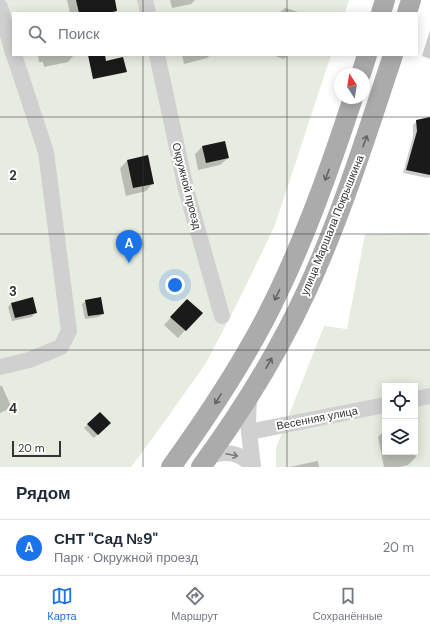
<!DOCTYPE html>
<html lang="ru">
<head>
<meta charset="utf-8">
<style>
  :root { --surface:#fff; --page:#f2f2f3; --text:#1f2937; --muted:#747a83; --line:#e0e1e3; --accent:#1a73e8 }
  body { margin:0; font-family:"DM Sans",sans-serif; background:var(--page); color:var(--text) }
  .controls { position:absolute; right:12px; bottom:12px; display:grid; overflow:hidden; border-radius:0px; box-shadow:0 2px 10px #0003 }
  .controls button { width:36px; height:36px; display:grid; place-items:center; padding:0; border:0; border-bottom:1px solid var(--line); background:var(--surface); color:var(--text); font:20px sans-serif }
  .compass { position:absolute; left:334px; top:68px; width:36px; height:36px; border-radius:50%; background:var(--surface); box-shadow:0 2px 10px #0003; rotate:348deg }
  .scale { position:absolute; left:12px; bottom:10px; width:49px; box-sizing:border-box; padding-left:4px; border:2px solid #333; border-top:0; font-size:11px; line-height:14px; white-space:nowrap; color:#333; -webkit-text-stroke:3px #fff; paint-order:stroke }
  .you { position:absolute; left:175px; top:285px; width:14px; height:14px; margin:-10px; border:3px solid #fff; border-radius:50%; background:#1a73e8; box-shadow:0 0 0 6px #1a73e833 }
  .badge { display:grid; place-items:center; width:26px; height:26px; border-radius:50%; background:var(--accent); color:#fff; font-size:13px; font-weight:700 }
  .pin { position:absolute; translate:-50% -33px; filter:drop-shadow(0 1px 2px #0008) }
  .pin::after { content:''; position:absolute; top:21px; width:14px; height:12px; background:inherit; clip-path:polygon(0 0,100% 0,50% 100%) }
  .list { margin:0; padding:0; list-style:none }
  h2 { display:flex; justify-content:space-between; align-items:center; height:52px; margin:0; padding:0 16px; font-size:17px }
  h2 small { font-size:13px; font-weight:400; color:var(--muted) }
  .list li { display:grid; grid-template-columns:26px 1fr auto; gap:12px; align-items:center; box-sizing:border-box; height:56px; padding:0 16px; border-top:1px solid var(--line) }
  .list b { display:block; font-size:15px; white-space:nowrap }
  .list p { margin:0; font-size:13px; white-space:nowrap; color:var(--muted) }
  .list em { font-size:13px; font-style:normal; color:var(--muted) }
  .icon { flex:none; width:22px; height:22px; fill:none; stroke:currentColor; stroke-width:2; stroke-linecap:round; stroke-linejoin:round }
  .map { position:relative; flex:none; width:430px; height:467px; overflow:hidden }
  .search { position:absolute; background:var(--surface); box-shadow:0 2px 10px #0003; left:12px; right:12px; top:12px; height:44px; display:flex; align-items:center; gap:10px; box-sizing:border-box; padding:0 14px; border-radius:0px; color:var(--muted); font-size:15px }
  .sheet { height:108px; background:var(--surface) }
  nav { display:flex; justify-content:space-around; align-items:center; box-sizing:border-box; height:56px; border-top:1px solid var(--line); background:var(--surface); font-size:11px; color:var(--muted) }
  nav a { display:grid; justify-items:center; gap:2px }
  nav .on { color:var(--accent) }
  .map>svg:first-child { display:block }
</style>
</head>
<body>
<div class="map">
<svg width="430" height="467" viewBox="0 0 430 467">
  <rect width="100%" height="100%" fill="#fff"/>
  <!-- green -->
  <path fill="#e6ecdf" fill-rule="evenodd" d="M0,0H349L345,13H13V55H331L275,225L239,300L206,363L160,428L131,467H0Z
    M427,233L430,237V467H276V448L324,326L347,329L365,234ZM385,386H415V452H385Z"/>
  <!-- shadow -->
  <path fill="#0003" d="M67,0H114L116,11L113,13H70Z
    M170,0H195L191,4L172,8Z
    M285,8L302,13H279Z
    M430,30V59L422,56Z
    M38,55H73V56L68,62L44,67L43,62H39Z
    M182,55H210L207,58L184,64Z
    M272,55H288L284,59Z
    M430,118V177L428,178L403,173L413,136V125L417,121Z
    M202,147L228,158L220,165L198,170L195,154Z
    M127,161L153,183L146,191L126,196L120,168Z
    M86,301L103,313L99,317L85,319L82,304Z
    M12,303L35,313L32,317L12,321L8,307Z
    M180,308L201,313L178,338L164,325Z
    M0,386H2L11,406L8,409L0,413Z
    M100,413L110,423L94,438L84,428Z
    M385,430V452H414L416,457L408,465L400,467H384L378,437Z
    M318,461L319,467H289Z"/>
  <!-- building -->
  <path fill="#1a1a1a" d="M76,0H115L117,11L107,13H79Z
    M88,55H105L106,61L123,57L127,72L93,79Z
    M430,117V175L406,170L417,131L416,120Z
    M225,141L229,158L206,163L202,146Z
    M148,155L154,184L133,188L127,160Z
    M33,297L37,313L15,318L11,303Z
    M101,297L104,314L88,316L85,300Z
    M187,299L203,313L186,331L170,317Z
    M100,412L111,423L98,435L87,424Z"/>
  <g fill="none" stroke-linecap="round" stroke-linejoin="round">
    <!-- minor -->
    <path stroke="#d0d0d0" stroke-width="16" d="M145,0L148,13
      M0,7L13,53
      M157,55L186,189L222,316
      M0,367L29,360L61,347L69,331L46,152L14,55
      M249,396L248,423L253,467
      M415,399L430,396
      M249,432L385,405
      M209,457C224,450 242,452 252,467"/>
    <!-- major -->
    <path stroke="#ababab" stroke-width="20" d="M381,13L385,0
      M407,13L411,0
      M361,74L367,55
      M171,467C205,420 237,372 264,321C301,250 328,174 353,98
      M201,467C242,411 279,351 308,288C342,213 367,134 393,55"/>
  </g>
  <!-- one-way arrows -->
  <defs><path id="oneway-shaft" d="M-6 0H5M1.5-3L5.5 0L1.5 3" fill="none" stroke-width="1.6" stroke-linecap="round" stroke-linejoin="round"/></defs>
  <g stroke="#636363">
    <use href="#oneway-shaft" transform="translate(365 141) rotate(-71)"/>
    <use href="#oneway-shaft" transform="translate(327 175) rotate(110)"/>
    <use href="#oneway-shaft" transform="translate(277 295) rotate(116)"/>
    <use href="#oneway-shaft" transform="translate(269 363) rotate(-61)"/>
    <use href="#oneway-shaft" transform="translate(218 399) rotate(122)"/>
  </g>
  <use stroke="#7a7a7a" href="#oneway-shaft" transform="translate(232 455) rotate(12)"/>
  <!-- grid -->
  <path fill="none" stroke="#333" stroke-width="1" stroke-opacity="0.55" d="M143,0V13M287,0V13M143,55V467M287,55V467M0,117H430M0,234H430M0,350H430"/>
  <g text-anchor="middle" dominant-baseline="central" stroke-width="4" stroke-linejoin="round" paint-order="stroke">
    <!-- street labels -->
    <g font-size="11" fill="#333" stroke="#fff">
      <text transform="translate(187 186) rotate(76)">Окружной проезд</text>
      <text transform="translate(332 225) rotate(-68)">улица Маршала Покрышкина</text>
      <text transform="translate(317 418) rotate(-11)">Весенняя улица</text>
    </g>
  </g>
  <g font-size="13" text-anchor="middle" font-weight="bold" fill="#333" stroke="#fff" stroke-width="4" stroke-linejoin="round" paint-order="stroke">
    <text x="13" y="180">2</text>
    <text x="13" y="296">3</text>
    <text x="13" y="413">4</text>
  </g>
</svg>
<div class="controls">
<button><svg class="icon" aria-label="locate" viewBox="0 0 24 24"><circle cx="12" cy="12" r="6"/><path d="M12 2v4M12 18v4M2 12h4M18 12h4"/></svg></button>
<button><svg class="icon" aria-label="layers" viewBox="0 0 24 24"><path d="M12 4l9 5-9 5-9-5zM3 14l9 5 9-5"/></svg></button>
</div>
<svg class="compass" viewBox="-18 -18 36 36"><path d="M0-13l5 13h-10z" fill="#e53935"/><path d="M0 13l5-13h-10z" fill="#747a83"/></svg>
<div class="scale">20 m</div>
<div class="you"></div>
<div class="pin badge" style="left:129px;top:263px">A</div>
<div class="search"><svg class="icon" aria-label="search" viewBox="0 0 24 24"><circle cx="10" cy="10" r="6"/><path d="M15 15l6 6"/></svg>Поиск</div>
</div>
<section class="sheet">
<h2>Рядом<small></small></h2>
<ul class="list">
<li><span class="badge">A</span><div><b>СНТ &quot;Сад №9&quot;</b><p>Парк · Окружной проезд</p></div><em>20 m</em></li>
</ul>
</section>
<nav>
<a class="on"><svg class="icon" aria-label="map" viewBox="0 0 24 24"><path d="M3 6l6-2 6 2 6-2v14l-6 2-6-2-6 2zM9 4v14M15 6v14"/></svg>Карта</a>
<a><svg class="icon" aria-label="directions" viewBox="0 0 24 24"><path d="M12 3l9 9-9 9-9-9zM9 14v-3h6M13 9l2 2-2 2"/></svg>Маршрут</a>
<a><svg class="icon" aria-label="saved" viewBox="0 0 24 24"><path d="M7 4h10v16l-5-4-5 4z"/></svg>Сохранённые</a>
</nav>
</body>
</html>
